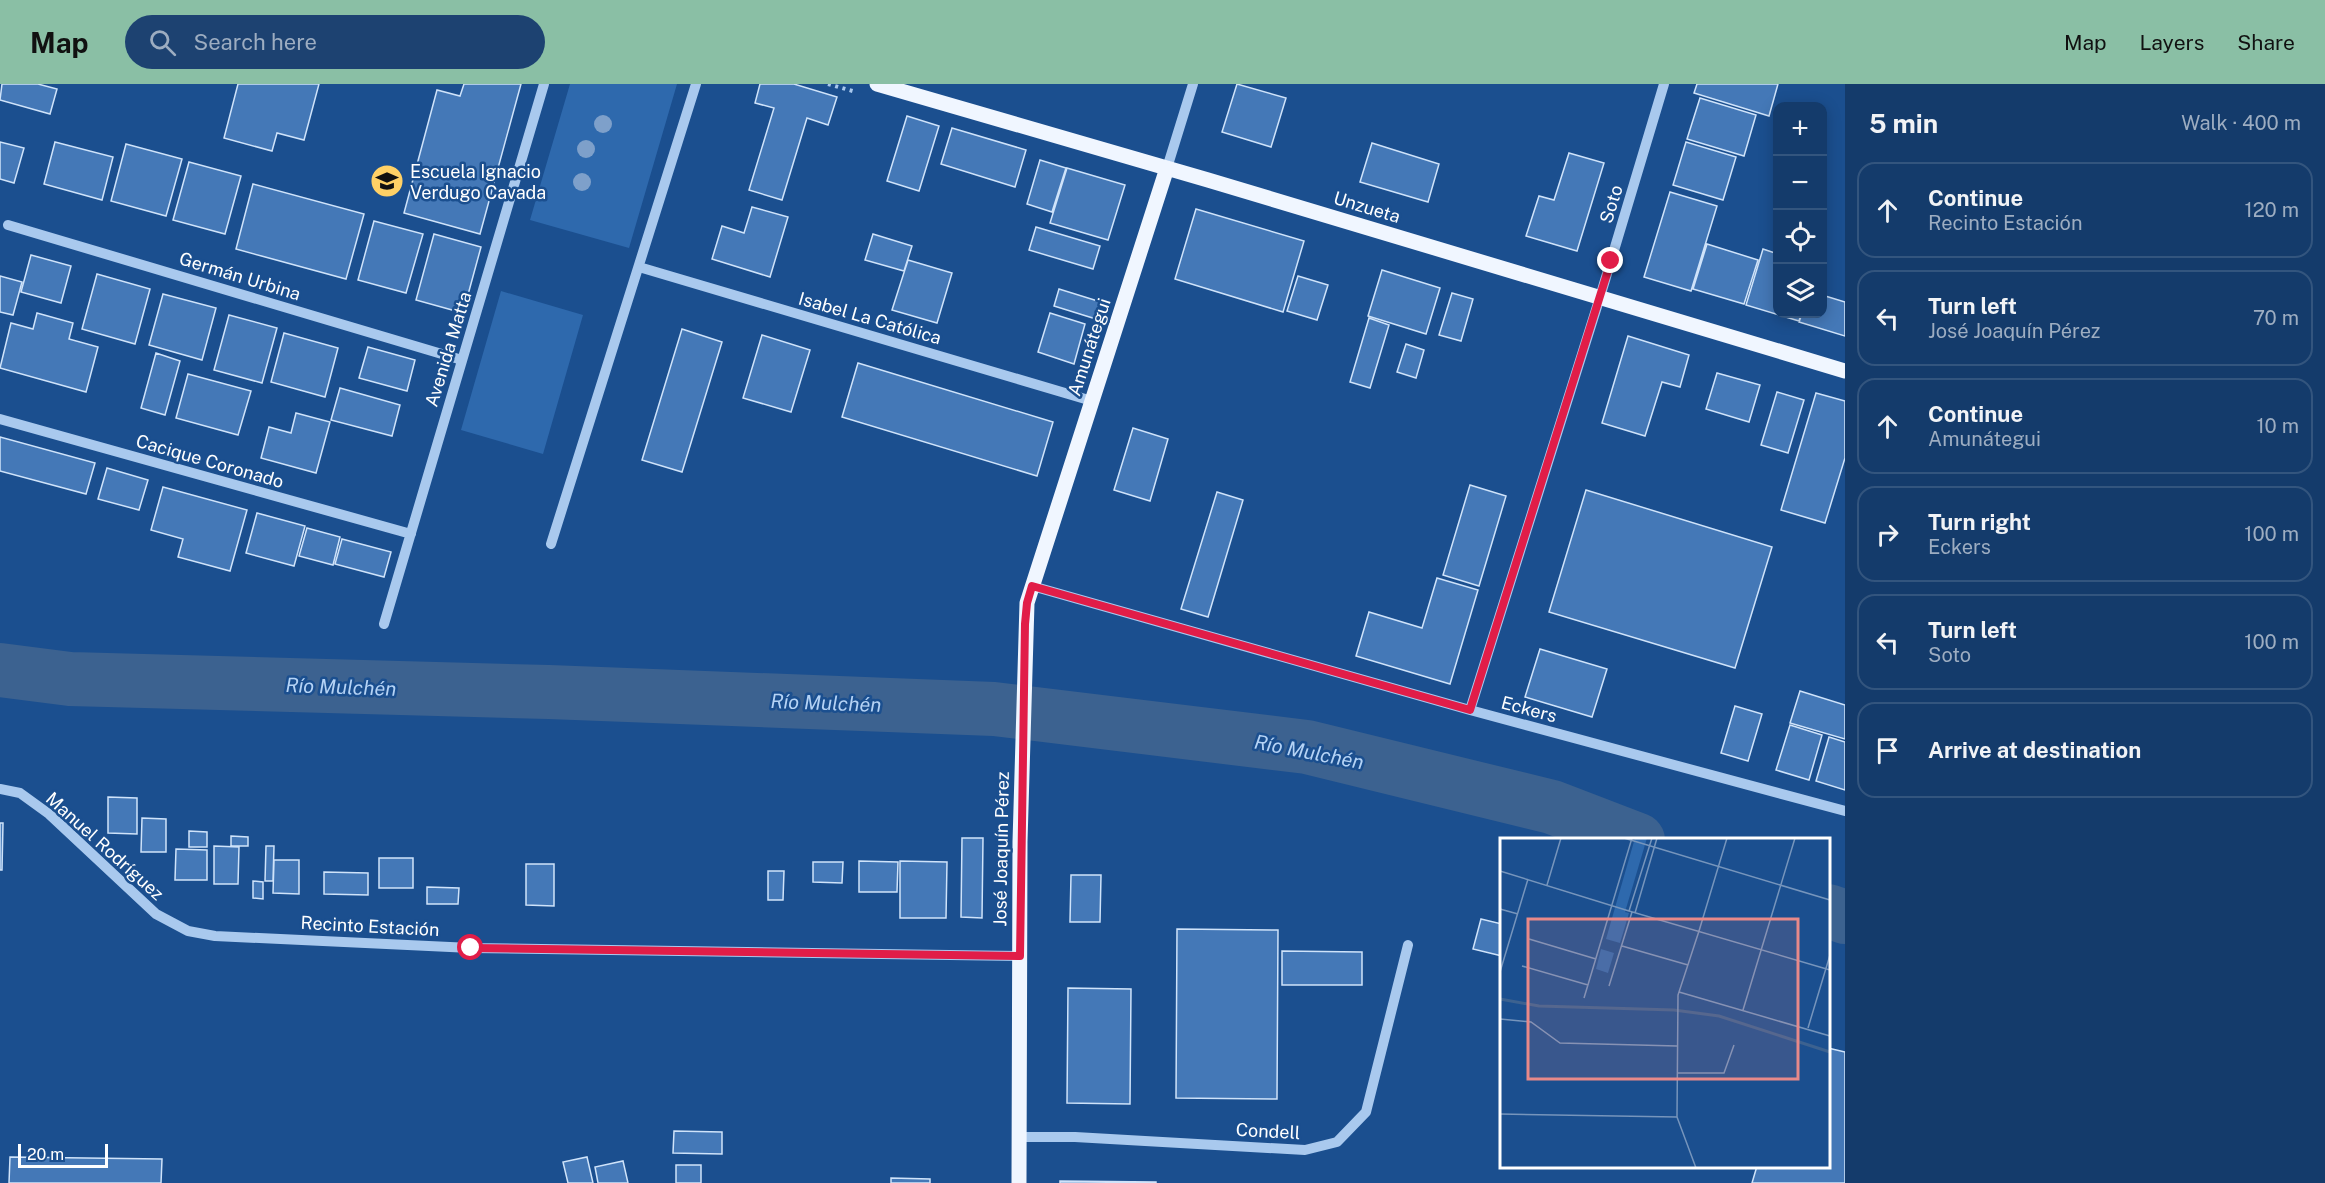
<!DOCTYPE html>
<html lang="en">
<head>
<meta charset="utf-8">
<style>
  :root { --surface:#143b6b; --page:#1d4271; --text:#f1f3f6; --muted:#9dadc1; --line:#33557e; --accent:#8abfa5 }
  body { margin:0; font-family:"Public Sans",sans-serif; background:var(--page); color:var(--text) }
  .controls { position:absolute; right:18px; top:18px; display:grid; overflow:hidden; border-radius:12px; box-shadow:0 3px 15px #0003 }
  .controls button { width:54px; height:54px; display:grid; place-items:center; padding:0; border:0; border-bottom:2px solid var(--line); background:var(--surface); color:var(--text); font:30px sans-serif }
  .scale { position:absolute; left:18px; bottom:15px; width:90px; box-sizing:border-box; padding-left:6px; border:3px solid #fff; border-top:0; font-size:16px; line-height:21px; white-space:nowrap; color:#fff; -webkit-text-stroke:4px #1b4f8f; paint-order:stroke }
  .stop { position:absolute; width:18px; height:18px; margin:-14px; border:4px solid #e11d48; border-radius:50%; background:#fff }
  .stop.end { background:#e11d48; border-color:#fff; box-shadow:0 2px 6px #0008 }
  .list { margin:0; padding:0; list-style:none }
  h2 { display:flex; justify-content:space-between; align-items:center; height:78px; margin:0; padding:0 24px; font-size:26px }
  h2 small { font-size:20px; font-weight:400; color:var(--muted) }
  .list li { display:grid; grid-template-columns:39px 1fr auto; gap:18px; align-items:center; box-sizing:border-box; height:96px; margin:0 12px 12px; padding:0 12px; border:2px solid var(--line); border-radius:18px }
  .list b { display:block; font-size:22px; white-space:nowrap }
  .list p { margin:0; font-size:20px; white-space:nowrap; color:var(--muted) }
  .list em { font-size:20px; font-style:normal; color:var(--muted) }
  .icon { flex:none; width:33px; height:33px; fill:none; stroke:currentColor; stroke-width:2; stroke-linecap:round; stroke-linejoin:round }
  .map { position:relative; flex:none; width:1845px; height:1099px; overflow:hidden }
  header { display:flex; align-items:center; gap:36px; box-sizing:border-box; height:84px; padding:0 30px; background:var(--accent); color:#111 }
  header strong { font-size:28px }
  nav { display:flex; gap:33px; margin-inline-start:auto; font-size:21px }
  .search { width:420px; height:54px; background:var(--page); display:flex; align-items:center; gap:15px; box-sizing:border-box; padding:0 21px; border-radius:33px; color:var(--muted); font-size:22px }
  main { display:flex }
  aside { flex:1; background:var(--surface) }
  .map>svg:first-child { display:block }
</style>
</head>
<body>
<header>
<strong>Map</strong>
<div class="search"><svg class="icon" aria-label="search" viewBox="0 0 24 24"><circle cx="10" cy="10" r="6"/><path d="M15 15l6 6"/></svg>Search here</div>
<nav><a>Map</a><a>Layers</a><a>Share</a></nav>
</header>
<main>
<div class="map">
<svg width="1845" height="1099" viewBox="0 0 1845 1099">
  <rect width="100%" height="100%" fill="#1b4f8f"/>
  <!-- green -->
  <path fill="#2e69ad" d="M570,0H677L629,164L530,136Z
    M501,207L583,231L543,370L461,346Z"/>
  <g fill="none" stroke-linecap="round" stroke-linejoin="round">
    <!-- river -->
    <path stroke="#3c6290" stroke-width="54" d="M0,586L70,595L549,608L994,625L1307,663L1552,723L1638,756
      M1828,827L1845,833"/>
  </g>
  <!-- building -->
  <path fill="#4478b7" stroke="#cfe3fa" stroke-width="1.5" d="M2,0H38L57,5L50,30L0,16Z
    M238,0H319L304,56L277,49L272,67L224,54Z
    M464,0H521L480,150L404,129L437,6L460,12Z
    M760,0H794L837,13L828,41L807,34L782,116L749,106L774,24L755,19Z
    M1237,0L1286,14L1271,63L1222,48Z
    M1697,0H1778L1769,32L1694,9Z
    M1700,14L1756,31L1744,72L1687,55Z
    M907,32L939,42L919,107L887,97Z
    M952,44L1026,66L1015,103L941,80Z
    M0,58L24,64L14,99L0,95Z
    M55,58L113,73L102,116L44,100Z
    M1686,58L1736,73L1723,116L1673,101Z
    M1372,59L1439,80L1428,118L1360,98Z
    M126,60L182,75L166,132L111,117Z
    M1569,69L1604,79L1577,167L1526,152L1539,112L1554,116Z
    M1040,76L1066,84L1052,128L1027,120Z
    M189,78L241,92L225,150L173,136Z
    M1067,84L1125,101L1108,156L1050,139Z
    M253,100L364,130L346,195L236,165Z
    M1670,108L1717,122L1691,207L1644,193Z
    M752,123L788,133L770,193L712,175L722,142L744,149Z
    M1196,125L1304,157L1283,228L1175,195Z
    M374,137L423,150L406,209L358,196Z
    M1036,143L1100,162L1093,185L1029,166Z
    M434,150L481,163L463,229L416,216Z
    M873,150L912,162L904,187L865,176Z
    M1707,160L1758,176L1744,220L1693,205Z
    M1763,165L1778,170V230H1801L1799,237L1746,221Z
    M31,171L71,182L61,219L21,208Z
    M908,176L952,189L937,239L892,226Z
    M1382,186L1440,204L1426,250L1368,232Z
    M97,190L150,205L135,260L82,245Z
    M0,192L22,198L13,231L0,228Z
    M1298,192L1328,201L1317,236L1287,227Z
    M1059,205L1101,218L1096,235L1054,222Z
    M1452,209L1473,215L1461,257L1439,251Z
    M163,210L216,224L202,276L149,261Z
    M1822,211L1845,218V252L1799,238L1802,230H1822Z
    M37,229L73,239L69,255L98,263L86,308L0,284L11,239L33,245Z
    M1050,229L1085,240L1074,280L1038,268Z
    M229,231L277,244L262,299L214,286Z
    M1369,234L1389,241L1370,304L1350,298Z
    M682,245L722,258L682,388L642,376Z
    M284,249L338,264L325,313L271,298Z
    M762,251L810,266L791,328L743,314Z
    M1628,252L1689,271L1680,303L1662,298L1645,352L1602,339Z
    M1406,260L1424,266L1416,294L1397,288Z
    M368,263L415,276L407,307L359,294Z
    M156,269L180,277L165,331L141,324Z
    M858,279L1053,338L1037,392L842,333Z
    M1717,289L1760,301L1749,338L1706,325Z
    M188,290L251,307L238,351L176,334Z
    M340,304L400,321L392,352L331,336Z
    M1777,308L1804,316L1788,369L1761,361Z
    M1816,309L1845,317V374L1825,439L1781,426Z
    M296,329L330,338L316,389L261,374L269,343L291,349Z
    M1133,344L1168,355L1150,417L1114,406Z
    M0,353L95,379L86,410L0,387Z
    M107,384L148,396L139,426L98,415Z
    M1470,401L1506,412L1479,502L1443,491Z
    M163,403L247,426L230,487L178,473L183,455L151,446Z
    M1586,406L1772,463L1735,584L1549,528Z
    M1217,408L1243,416L1208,533L1181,525Z
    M257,429L305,442L294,482L246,469Z
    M307,444L340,453L333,481L299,472Z
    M342,455L391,468L384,493L335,480Z
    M1437,494L1478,506L1450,600L1356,572L1369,528L1422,544Z
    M1540,565L1607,585L1592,633L1525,613Z
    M1800,607L1845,621V655L1790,639Z
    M1735,622L1762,630L1748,677L1721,669Z
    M1790,641L1822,651L1809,696L1776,686Z
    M1829,653L1845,658V706L1816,697Z
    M108,713L137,714V750L108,749Z
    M142,734L166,735V768H141Z
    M0,739H3L2,786H0Z
    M189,747L207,748V763H189Z
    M231,752L248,753V762H231Z
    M962,754H983L982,834L961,833Z
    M214,762L239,763L238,800H214Z
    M266,762H274L273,797H265Z
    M176,765L207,766V796H175Z
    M379,774H413V804H379Z
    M274,776H299V810L273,809Z
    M859,777L898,778L897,808H859Z
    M900,777L947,778L946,834H900Z
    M813,778H843L842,799L813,798Z
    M526,780H554V822L526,821Z
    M768,787H784L783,816H768Z
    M324,788L368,789V811L324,810Z
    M1071,791H1101L1100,838H1070Z
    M253,797L263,798V815L253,814Z
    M427,803L459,804L458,820H427Z
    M1481,835L1502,840V872L1473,865Z
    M1177,845L1278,846L1277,1015L1176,1014Z
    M1282,867L1362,868V901H1282Z
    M1068,904L1131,905L1130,1020L1067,1019Z
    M1828,964L1845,968V1099H1752L1757,1082H1828Z
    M674,1047L722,1048V1070L673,1069Z
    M10,1073L162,1075L161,1099H9Z
    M587,1073L593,1099H568L563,1078Z
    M623,1077L628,1099H598L595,1083Z
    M676,1081H701V1099H676Z
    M891,1094L930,1095V1099H891Z
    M1060,1097L1156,1098V1099H1060Z"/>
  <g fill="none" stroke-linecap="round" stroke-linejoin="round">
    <!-- path -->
    <path stroke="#a9c9ee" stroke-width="4" stroke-dasharray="3 4.5" stroke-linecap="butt" d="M828,0L856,8"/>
    <!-- minor -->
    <path stroke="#a9c9ee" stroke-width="10" d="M1167,84L1193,0
      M8,141L462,276
      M639,183L1092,317
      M0,335L411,450
      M551,460L696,0
      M1032,502L1470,626L1845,727
      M384,540L544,0
      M1470,626L1600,213L1664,0
      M0,705L20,709L49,730L156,830L188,847L215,852L471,864L1020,872
      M1019,1053H1075L1305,1066L1337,1058L1366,1028L1408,861"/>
    <!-- major -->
    <path stroke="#f0f6ff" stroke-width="15" d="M877,0L1208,96L1845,287
      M1019,1099L1020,758L1027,519L1167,84"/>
  </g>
  <!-- trees -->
  <g fill="#7ea0ca">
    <circle cx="603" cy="40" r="9"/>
    <circle cx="586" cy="65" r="9"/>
    <circle cx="582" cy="98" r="9"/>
  </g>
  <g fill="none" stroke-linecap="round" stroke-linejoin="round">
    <!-- route -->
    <path stroke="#e11d48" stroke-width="8" d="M471,864L1020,872L1025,540L1027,519L1032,502L1470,626L1611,177"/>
  </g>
  <!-- icons -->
  <defs>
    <symbol id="school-disc" viewBox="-11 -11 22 22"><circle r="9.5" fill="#ffd166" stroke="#1b4f8f"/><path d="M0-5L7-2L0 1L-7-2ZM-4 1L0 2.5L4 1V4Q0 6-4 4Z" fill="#111"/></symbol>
  </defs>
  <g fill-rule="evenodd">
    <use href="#school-disc" x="368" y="78" width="38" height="38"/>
  </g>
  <g text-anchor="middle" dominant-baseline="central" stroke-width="5" stroke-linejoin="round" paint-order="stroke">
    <!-- poi labels -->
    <g font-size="18" fill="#fff" stroke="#1b4f8f" text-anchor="start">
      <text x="410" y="87">Escuela Ignacio<tspan x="410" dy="21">Verdugo Cavada</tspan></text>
    </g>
    <!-- street labels -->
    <g font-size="18" fill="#fff" stroke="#1b4f8f">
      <text transform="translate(1611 120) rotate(-73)">Soto</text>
      <text transform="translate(1367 123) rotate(17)">Unzueta</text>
      <text transform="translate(240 192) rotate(17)">Germán Urbina</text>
      <text transform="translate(870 234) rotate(16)">Isabel La Católica</text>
      <text transform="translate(1089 263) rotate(-72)">Amunátegui</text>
      <text transform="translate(448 265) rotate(-73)">Avenida Matta</text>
      <text transform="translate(210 377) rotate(16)">Cacique Coronado</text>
      <text transform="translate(1529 625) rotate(15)">Eckers</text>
      <text transform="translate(105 762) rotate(42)">Manuel Rodríguez</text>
      <text transform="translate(1001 765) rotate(-89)">José Joaquín Pérez</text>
      <text transform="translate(370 842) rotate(3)">Recinto Estación</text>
      <text transform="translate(1268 1047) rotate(3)">Condell</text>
    </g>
    <!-- water labels -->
    <g font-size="20" font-style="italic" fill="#b5d3f5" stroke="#1b4f8f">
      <text transform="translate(341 603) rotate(2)">Río Mulchén</text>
      <text transform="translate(826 619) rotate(2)">Río Mulchén</text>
      <text transform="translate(1309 668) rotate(11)">Río Mulchén</text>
    </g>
  </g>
  <!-- overview -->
  <g transform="translate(1500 754)">
    <rect width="330" height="330" fill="#1b4f8f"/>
    <path d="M135,0H147L125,74L129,75L120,105L106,101ZM101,111L114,115L108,135L96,131Z" fill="#2e69ad"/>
    <path fill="none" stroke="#3c6290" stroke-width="3" d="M0,161L39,168L174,172L219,178L330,214"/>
    <path fill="none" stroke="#7695bc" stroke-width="1.5" d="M124,0L330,62M152,0L129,73L330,132M0,33L129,73M47,47L61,0M0,71L18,76M135,75L157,0M199,93L227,0M29,101L96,121M122,108L188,127M22,128L88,147M0,134L28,41M109,148L132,74M179,154L330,198M84,160L132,0M243,172L295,0M0,181L31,184L60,205L177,208M308,190L330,117M177,235H224L234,207M0,276L177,279L178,157L199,93M177,279L196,330"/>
    <path fill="#e88989" fill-opacity="0.15" stroke="#e88989" stroke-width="3" d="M28,81H298V241H28Z"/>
    <rect width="330" height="330" fill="none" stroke="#fff" stroke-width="3"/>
  </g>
</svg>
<div class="controls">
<button>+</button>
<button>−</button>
<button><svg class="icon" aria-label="locate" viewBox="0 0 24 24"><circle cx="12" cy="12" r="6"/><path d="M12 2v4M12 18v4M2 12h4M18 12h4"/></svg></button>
<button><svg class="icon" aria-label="layers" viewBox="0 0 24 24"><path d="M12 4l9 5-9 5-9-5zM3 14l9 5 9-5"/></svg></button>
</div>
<div class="scale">20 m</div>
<div class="stop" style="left:471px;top:864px"></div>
<div class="stop end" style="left:1611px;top:177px"></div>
</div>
<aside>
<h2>5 min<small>Walk · 400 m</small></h2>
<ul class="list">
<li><svg class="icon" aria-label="ahead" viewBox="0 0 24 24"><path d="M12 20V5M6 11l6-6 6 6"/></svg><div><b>Continue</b><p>Recinto Estación</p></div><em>120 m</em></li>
<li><svg class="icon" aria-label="left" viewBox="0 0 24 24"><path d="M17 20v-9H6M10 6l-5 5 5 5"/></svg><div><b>Turn left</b><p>José Joaquín Pérez</p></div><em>70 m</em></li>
<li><svg class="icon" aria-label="ahead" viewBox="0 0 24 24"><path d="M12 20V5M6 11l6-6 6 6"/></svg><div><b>Continue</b><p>Amunátegui</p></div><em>10 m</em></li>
<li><svg class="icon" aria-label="right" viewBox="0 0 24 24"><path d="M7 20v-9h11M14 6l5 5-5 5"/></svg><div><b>Turn right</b><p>Eckers</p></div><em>100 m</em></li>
<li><svg class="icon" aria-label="left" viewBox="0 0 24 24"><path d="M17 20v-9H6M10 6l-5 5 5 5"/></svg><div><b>Turn left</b><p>Soto</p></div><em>100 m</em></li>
<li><svg class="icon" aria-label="arrive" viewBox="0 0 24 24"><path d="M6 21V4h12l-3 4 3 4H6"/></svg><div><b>Arrive at destination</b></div></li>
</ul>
</aside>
</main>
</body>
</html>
